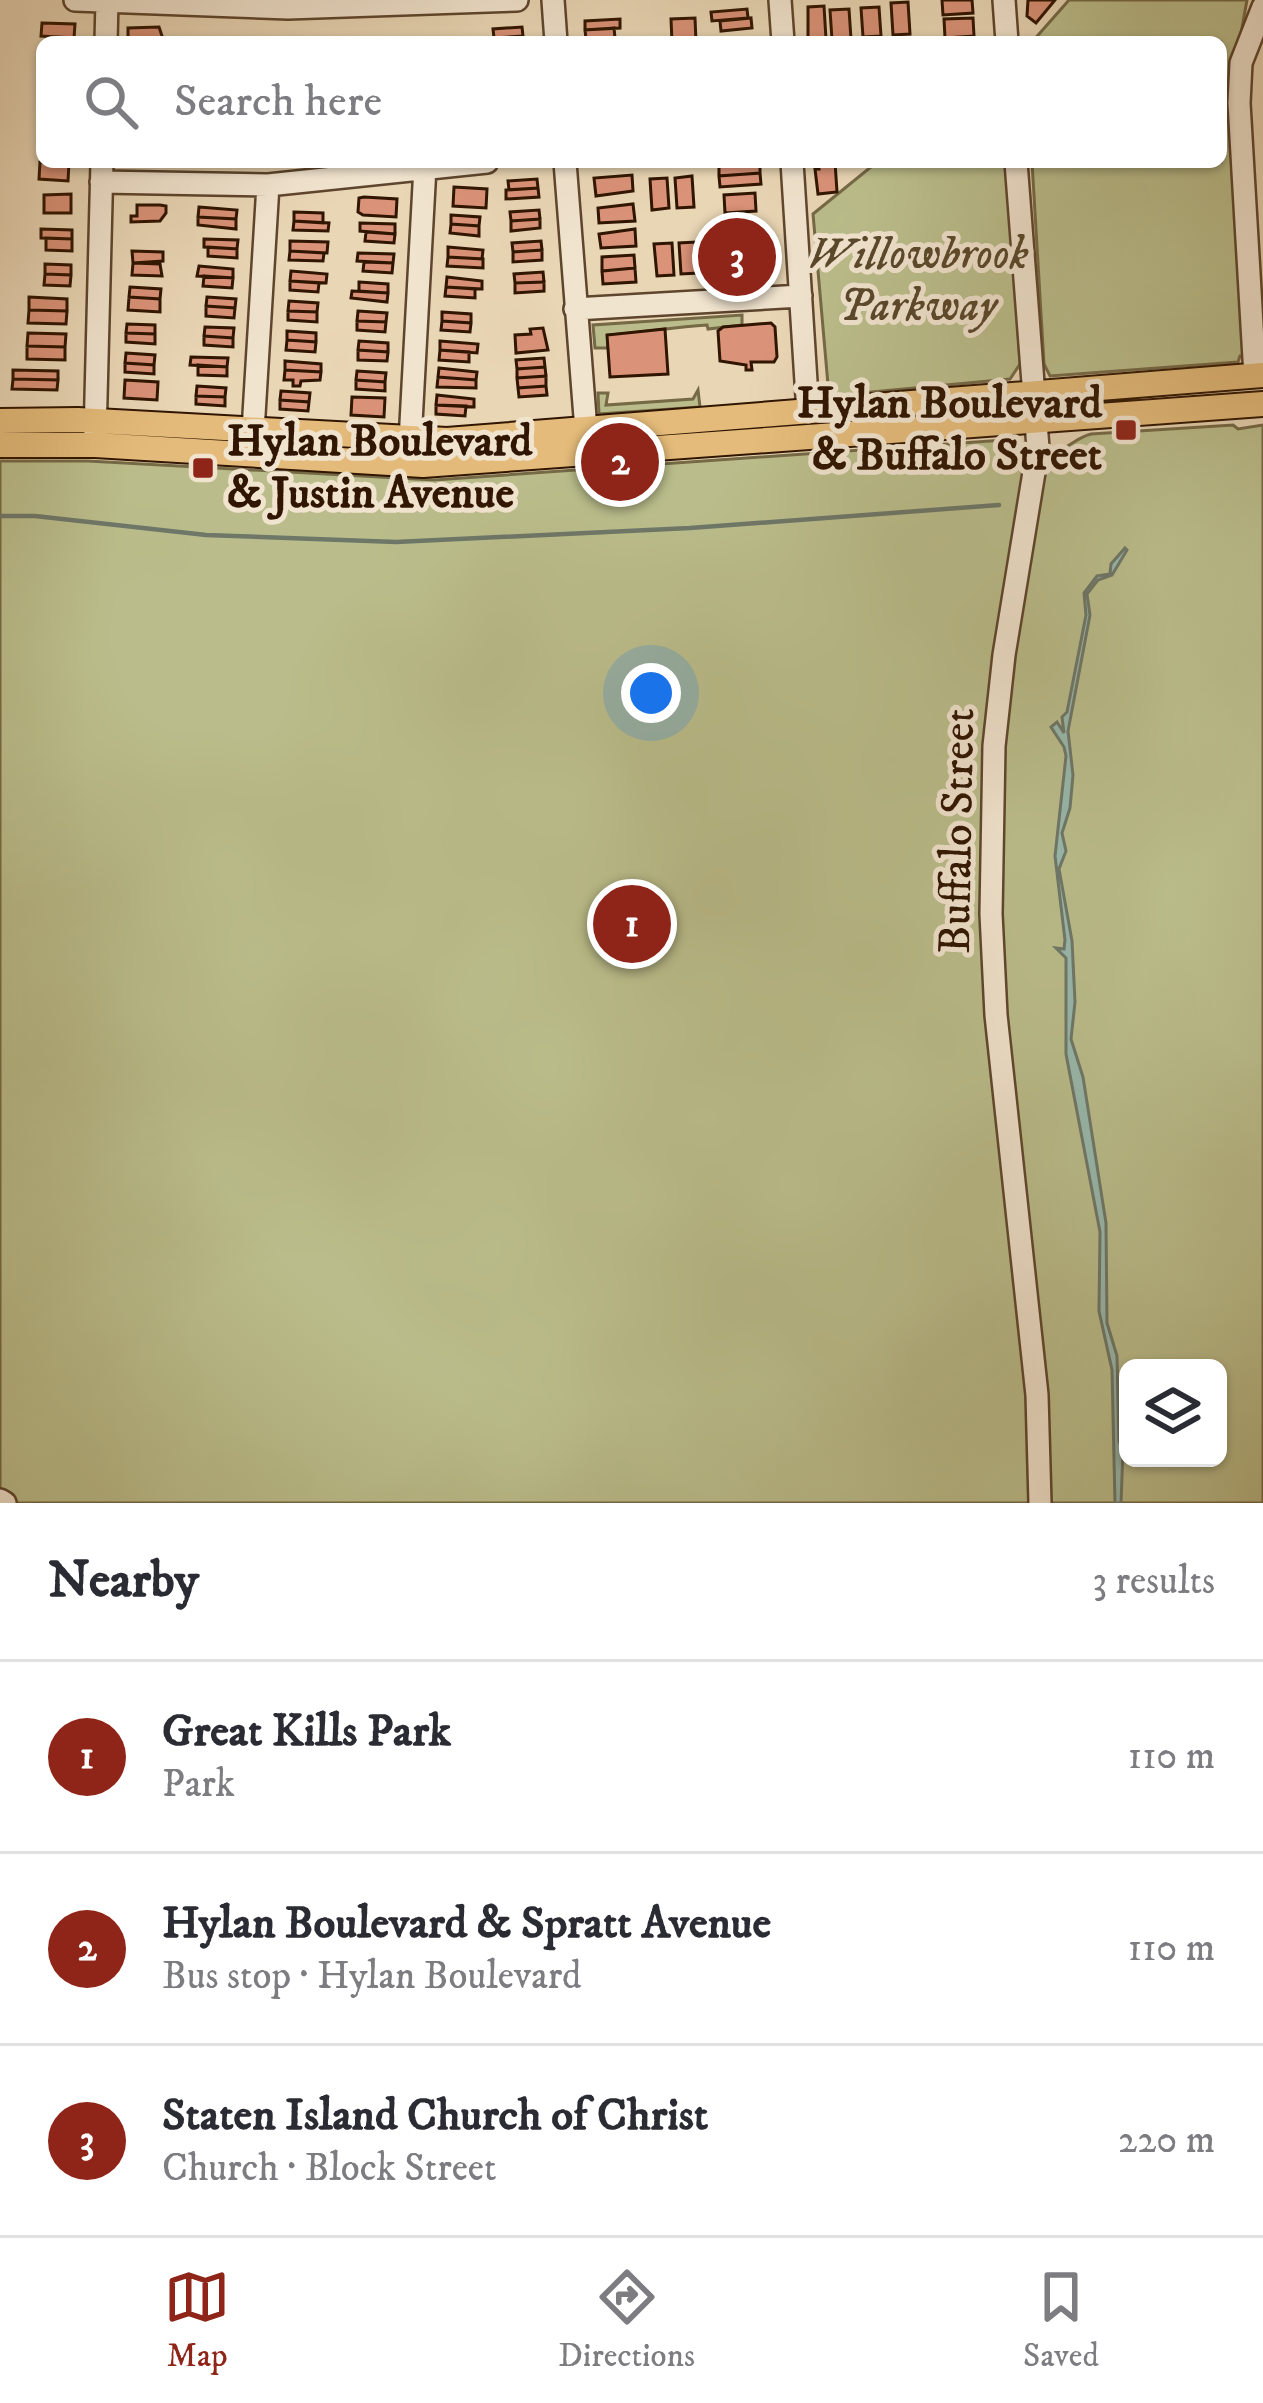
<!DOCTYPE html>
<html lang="en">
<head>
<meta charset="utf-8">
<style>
  :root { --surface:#fff; --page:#f2f2f3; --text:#2b2b33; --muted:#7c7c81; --line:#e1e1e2; --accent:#8f2418 }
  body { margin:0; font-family:"IM FELL DW Pica",serif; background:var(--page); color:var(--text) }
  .controls { position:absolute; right:36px; bottom:36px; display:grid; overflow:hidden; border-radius:18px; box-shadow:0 3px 9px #0004 }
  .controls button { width:108px; height:108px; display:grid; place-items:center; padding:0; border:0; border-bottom:3px solid var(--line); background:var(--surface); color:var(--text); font:60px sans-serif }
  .you { position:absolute; left:651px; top:693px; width:42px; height:42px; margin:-30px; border:9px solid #fff; border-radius:50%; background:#1a73e8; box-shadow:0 0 0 18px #1a73e833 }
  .badge { display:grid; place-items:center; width:78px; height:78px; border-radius:50%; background:var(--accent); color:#fff; font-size:39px; font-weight:700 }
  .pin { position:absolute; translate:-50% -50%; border:6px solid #fff; box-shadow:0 3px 12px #0006 }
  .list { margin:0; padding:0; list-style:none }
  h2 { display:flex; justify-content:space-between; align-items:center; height:156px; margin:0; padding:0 48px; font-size:51px }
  h2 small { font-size:39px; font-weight:400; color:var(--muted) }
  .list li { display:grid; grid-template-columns:78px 1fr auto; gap:36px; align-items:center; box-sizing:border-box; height:192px; padding:0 48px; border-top:3px solid var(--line) }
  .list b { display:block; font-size:45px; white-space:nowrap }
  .list p { margin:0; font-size:39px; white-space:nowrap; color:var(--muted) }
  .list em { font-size:39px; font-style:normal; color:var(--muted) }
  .icon { flex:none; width:66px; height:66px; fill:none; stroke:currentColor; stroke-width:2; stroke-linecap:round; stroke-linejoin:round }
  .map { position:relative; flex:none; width:1263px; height:1503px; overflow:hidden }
  .search { position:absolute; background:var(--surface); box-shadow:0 3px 9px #0004; left:36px; right:36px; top:36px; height:132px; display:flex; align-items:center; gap:30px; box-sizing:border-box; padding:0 42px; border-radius:18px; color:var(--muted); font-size:45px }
  .sheet { height:732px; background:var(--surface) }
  nav { display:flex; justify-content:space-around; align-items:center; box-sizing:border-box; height:168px; border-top:3px solid var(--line); background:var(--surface); font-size:33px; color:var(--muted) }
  nav a { display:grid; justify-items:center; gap:6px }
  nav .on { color:var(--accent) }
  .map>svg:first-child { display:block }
</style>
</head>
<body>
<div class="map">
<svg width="1263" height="1503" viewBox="0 0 1263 1503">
  <rect width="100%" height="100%" fill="#e9d6b5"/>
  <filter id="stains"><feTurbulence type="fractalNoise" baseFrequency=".00167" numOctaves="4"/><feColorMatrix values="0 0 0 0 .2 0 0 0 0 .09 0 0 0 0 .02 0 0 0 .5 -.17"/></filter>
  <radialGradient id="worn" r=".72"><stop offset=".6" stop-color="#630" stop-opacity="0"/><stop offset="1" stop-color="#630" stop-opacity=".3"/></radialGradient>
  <!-- green -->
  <path fill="#babd8b" stroke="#756946" stroke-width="3" fill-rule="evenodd" d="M1069,0H1247L1233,78L1245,356H1240L1238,362L1050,376L1044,364L1032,162H1221V42H1032Z
    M877,162H1008L1020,364L1010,379L829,396L813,214Z
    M742,315V325L708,329L707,325C671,327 644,333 608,335V348H595L593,325Z
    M698,390L700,407L599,414L598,393H608L606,405L693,399Z
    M1233,425L1238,429L1263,425V1503H0V461H88L434,480L1004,440C1018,448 1046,455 1063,448C1073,444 1079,437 1091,434ZM1128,1368H1218V1458H1128Z"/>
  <!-- water -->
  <path fill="#97b9ad" stroke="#6e7768" stroke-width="3" d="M1125,548L1127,550L1112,575L1098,580L1087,594L1090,615L1068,731L1073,775L1070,808L1062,833L1066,851L1059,869L1072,941L1075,1002L1071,1039L1083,1077L1106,1223L1107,1323L1117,1356L1119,1441L1123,1451L1121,1503H1115L1112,1370L1099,1311L1100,1232L1066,1054V958L1056,948L1064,949L1065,940L1055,856L1066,756L1064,747L1051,727L1057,722L1064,733L1062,717L1067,712L1086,615L1084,593L1097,576L1110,574L1111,564Z"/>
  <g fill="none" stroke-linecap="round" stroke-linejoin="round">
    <!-- stream -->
    <path stroke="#6e7768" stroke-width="4.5" d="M0,516H35L206,535L396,542L690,528L999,505"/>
  </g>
  <!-- building -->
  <path fill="#da9278" stroke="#301500" stroke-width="3" d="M942,0H972L973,13L943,15Z
    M1055,0L1036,23L1027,16L1028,0Z
    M908,2L910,34L893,35L891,3Z
    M824,6L826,39L808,40V7Z
    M879,7L881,36L863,37L861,8Z
    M747,9L748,18L712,21L711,12Z
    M849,9L851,39L832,40L830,10Z
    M695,18L696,42H672L671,19Z
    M751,18L752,28L721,31L720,21Z
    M973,18L974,36L945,38L944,19Z
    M620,19V28L585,30V21Z
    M42,23L75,24L74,38L41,36Z
    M159,27L164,42H128V28Z
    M522,27L523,36L494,38L493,29Z
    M614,28L615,38L586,39L585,30Z
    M40,162L69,163L68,181L39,179Z
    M818,162H835L837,192L818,194L815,169H819Z
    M760,163V173L719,176V166Z
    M760,173L761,184L720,187L719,176Z
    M632,175L633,191L596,196L594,178Z
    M692,176L694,207L677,208L675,178Z
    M667,178L669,208L652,210L650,179Z
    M537,179L538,188L509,190L508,181Z
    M454,187L487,189L486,208L453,206Z
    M538,188L539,197L506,199V190Z
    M755,193L756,211L725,213L724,195Z
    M71,194V213H44V195Z
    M364,197L397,199L396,217L363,215L358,212L359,198Z
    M633,204L635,221L599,223L598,208Z
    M137,205H160L166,206V213L160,221L131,222V216H137Z
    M199,207L237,210L236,219L198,217Z
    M539,210L540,219L511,221L510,212Z
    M294,212L323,213V223L294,221Z
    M451,215L480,217L479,226L451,224Z
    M198,217L236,219V229L198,225Z
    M540,219V228L511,231V221Z
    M294,221L329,223L328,231L293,230Z
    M360,223L395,224V234L360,231Z
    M451,224L479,226V236L450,233Z
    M758,228L760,267L714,270L712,232Z
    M41,229L72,230V239L41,238Z
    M635,229L636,246L601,248L599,234Z
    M366,232L395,234L394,243L365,241Z
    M46,238L72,239V251L46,250Z
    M204,239L238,240L237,249L204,247Z
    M290,241L328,242L327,253L290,251Z
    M541,241L542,250L513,252L512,243Z
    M696,242L698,273L681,274L679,243Z
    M672,243L674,275L657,276L654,244Z
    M208,247L237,249V258L208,256Z
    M448,247L483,250L482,259L448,257Z
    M542,250V260L513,262V252Z
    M132,251L163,252V261L133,263Z
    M290,251L324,253L323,261L289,260Z
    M358,253L394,254L393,263L357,261Z
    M634,255L635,268L602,271V257Z
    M448,257L483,259V268L447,266Z
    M364,262L393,263L392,273L363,271Z
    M133,263L160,264L162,276L132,275Z
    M45,264L71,265V275L45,274Z
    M199,266L233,269V278L197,276Z
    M635,268L636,282L603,284L602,271Z
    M291,271L327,274L326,283L290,281Z
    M543,272L544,282L515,283L514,274Z
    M45,274L71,275L70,286L44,285Z
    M204,276L233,278L232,288L203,286Z
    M447,277L482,281V289L446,287Z
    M290,281L319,283L318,292L290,290Z
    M359,282L388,284V293L359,291Z
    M544,282V291L515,293V283Z
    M130,287L161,289L160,299L129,297Z
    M446,287L475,289V298L445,296Z
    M352,291L388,293L387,302L351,298Z
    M29,297L67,299V311L29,310Z
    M129,297L160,299V312L128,310Z
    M207,297L236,299L235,308L206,306Z
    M289,301L318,303L317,312L288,311Z
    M206,306L235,308L234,318L206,316Z
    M29,310L67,311L66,324L28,323Z
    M288,311L317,312V322L288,320Z
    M358,311L387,313L386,322L357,321Z
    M442,312L471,314V323L442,321Z
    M357,321L386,322L385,332L357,330Z
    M442,321L471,323L470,332L441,330Z
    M771,323L775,327L777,357L774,362H751L752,370H746V365L720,361L718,331L723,327Z
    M127,324L155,325V334L126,333Z
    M205,327L234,328L233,338L204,336Z
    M543,328L548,350L516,353L515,335L531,334L530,329Z
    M665,329L668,374L610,377L607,335Z
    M287,331L316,333V342L287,340Z
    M28,333L66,334L65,347L27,346Z
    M126,333L155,334V344L126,342Z
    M204,336L233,338V347L204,345Z
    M287,340L316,342L315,352L286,350Z
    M359,341L388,343V352L358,350Z
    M440,341L478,344L477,353L440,350Z
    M27,346L65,347V360L27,359Z
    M358,350L388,352L387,361L358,360Z
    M440,350L469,352V362L439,360Z
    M126,353L155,355L154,365L125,363Z
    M191,357L228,358L227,367L190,365Z
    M544,358L545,367L517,369L516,360Z
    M285,361L321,364V372L285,370Z
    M125,363L154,365V374L125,372Z
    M198,365L227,367V376L198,375Z
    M545,367L546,376L517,378V369Z
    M439,368L477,372L476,380L438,377Z
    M13,370L58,371V380L13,379Z
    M285,370L321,372L320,380L301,381L300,386H293V380H284Z
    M357,371L386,373L385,382L356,380Z
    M546,376V386L518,388L517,378Z
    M438,377L476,380V388L437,387Z
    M13,379L58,380L57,390L12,389Z
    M125,380L158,382L157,400L124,398Z
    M356,380L385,382V391L356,389Z
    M197,386L226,388L225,397L196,396Z
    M546,386L547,395L519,397L518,388Z
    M281,391L310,393L309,402L280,400Z
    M437,395L474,399V407L436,405Z
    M196,396L225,397V406L196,404Z
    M352,397L385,398L384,417L351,415Z
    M280,400L309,402L308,411L280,409Z
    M436,405L466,406L465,416L436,414Z"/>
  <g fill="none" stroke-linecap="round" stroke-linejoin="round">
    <defs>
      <path id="minor" d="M75,0L288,8L517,0
        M553,0L556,42
        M780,0L783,42
        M1004,0L1007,42
        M106,42L107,0
        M565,162L586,430
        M792,162L808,413
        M1016,162L1038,448L1004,655L994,746L991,914L996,1015L1037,1395L1040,1503
        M101,182L268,185L487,162
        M575,309L801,296
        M1255,376L1239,103L1241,63L1263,7
        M253,431L268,185
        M95,437L102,162
        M410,441L425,167
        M0,1500L5,1503"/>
      <path id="major" d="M0,421L78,420L447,440L1263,375
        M0,445H95L423,465L1263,404"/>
    </defs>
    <!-- minor casing -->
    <use href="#minor" stroke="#5e452d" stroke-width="26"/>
    <!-- major casing -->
    <use href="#major" stroke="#301500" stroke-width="28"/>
    <!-- minor -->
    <use href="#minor" stroke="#f1e4cf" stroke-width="21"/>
    <!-- major -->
    <use href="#major" stroke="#e4bb7a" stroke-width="24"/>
  </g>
  <!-- markers -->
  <g fill="#8f2418" stroke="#f1e4cf" stroke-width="4.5">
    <rect x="1114" y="418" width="24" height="24" rx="6"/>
    <rect x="191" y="456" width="24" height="24" rx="6"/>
  </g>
  <g text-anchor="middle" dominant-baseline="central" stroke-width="10" stroke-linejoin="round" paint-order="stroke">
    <!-- park labels -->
    <g font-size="45" font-style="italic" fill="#59472a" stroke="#f1e4cf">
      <text x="918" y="255">Willowbrook<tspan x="918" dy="52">Parkway</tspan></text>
    </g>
    <!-- poi labels -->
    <g font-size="45" font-weight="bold" fill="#301500" stroke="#f1e4cf" text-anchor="end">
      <text x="1102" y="404">Hylan Boulevard<tspan x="1102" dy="52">&amp; Buffalo Street</tspan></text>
      <text x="227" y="442" text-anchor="start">Hylan Boulevard<tspan x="227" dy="52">&amp; Justin Avenue</tspan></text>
    </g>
    <!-- street labels -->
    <g font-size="45" fill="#301500" stroke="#f1e4cf">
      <text transform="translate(958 831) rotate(-89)">Buffalo Street</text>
    </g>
  </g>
  <rect width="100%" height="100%" filter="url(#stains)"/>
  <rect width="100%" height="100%" fill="url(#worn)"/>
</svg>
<div class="controls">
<button><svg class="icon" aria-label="layers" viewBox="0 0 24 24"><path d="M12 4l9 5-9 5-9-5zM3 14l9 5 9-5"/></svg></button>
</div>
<div class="you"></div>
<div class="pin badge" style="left:632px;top:924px">1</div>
<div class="pin badge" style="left:620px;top:462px">2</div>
<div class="pin badge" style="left:737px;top:257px">3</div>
<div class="search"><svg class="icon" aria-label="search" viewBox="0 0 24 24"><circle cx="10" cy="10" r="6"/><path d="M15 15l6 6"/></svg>Search here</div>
</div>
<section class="sheet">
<h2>Nearby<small>3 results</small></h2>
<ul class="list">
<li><span class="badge">1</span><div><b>Great Kills Park</b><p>Park</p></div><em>110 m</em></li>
<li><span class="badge">2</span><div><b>Hylan Boulevard &amp; Spratt Avenue</b><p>Bus stop · Hylan Boulevard</p></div><em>110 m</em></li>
<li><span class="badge">3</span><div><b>Staten Island Church of Christ</b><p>Church · Block Street</p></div><em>220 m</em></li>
</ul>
</section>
<nav>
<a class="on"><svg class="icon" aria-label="map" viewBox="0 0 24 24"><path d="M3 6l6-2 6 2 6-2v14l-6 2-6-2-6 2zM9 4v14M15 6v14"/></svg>Map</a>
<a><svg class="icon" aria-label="directions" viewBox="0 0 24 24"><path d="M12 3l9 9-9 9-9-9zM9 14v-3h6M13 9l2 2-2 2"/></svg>Directions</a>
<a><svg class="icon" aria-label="saved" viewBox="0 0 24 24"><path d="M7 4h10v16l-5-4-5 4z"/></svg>Saved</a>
</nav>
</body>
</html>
